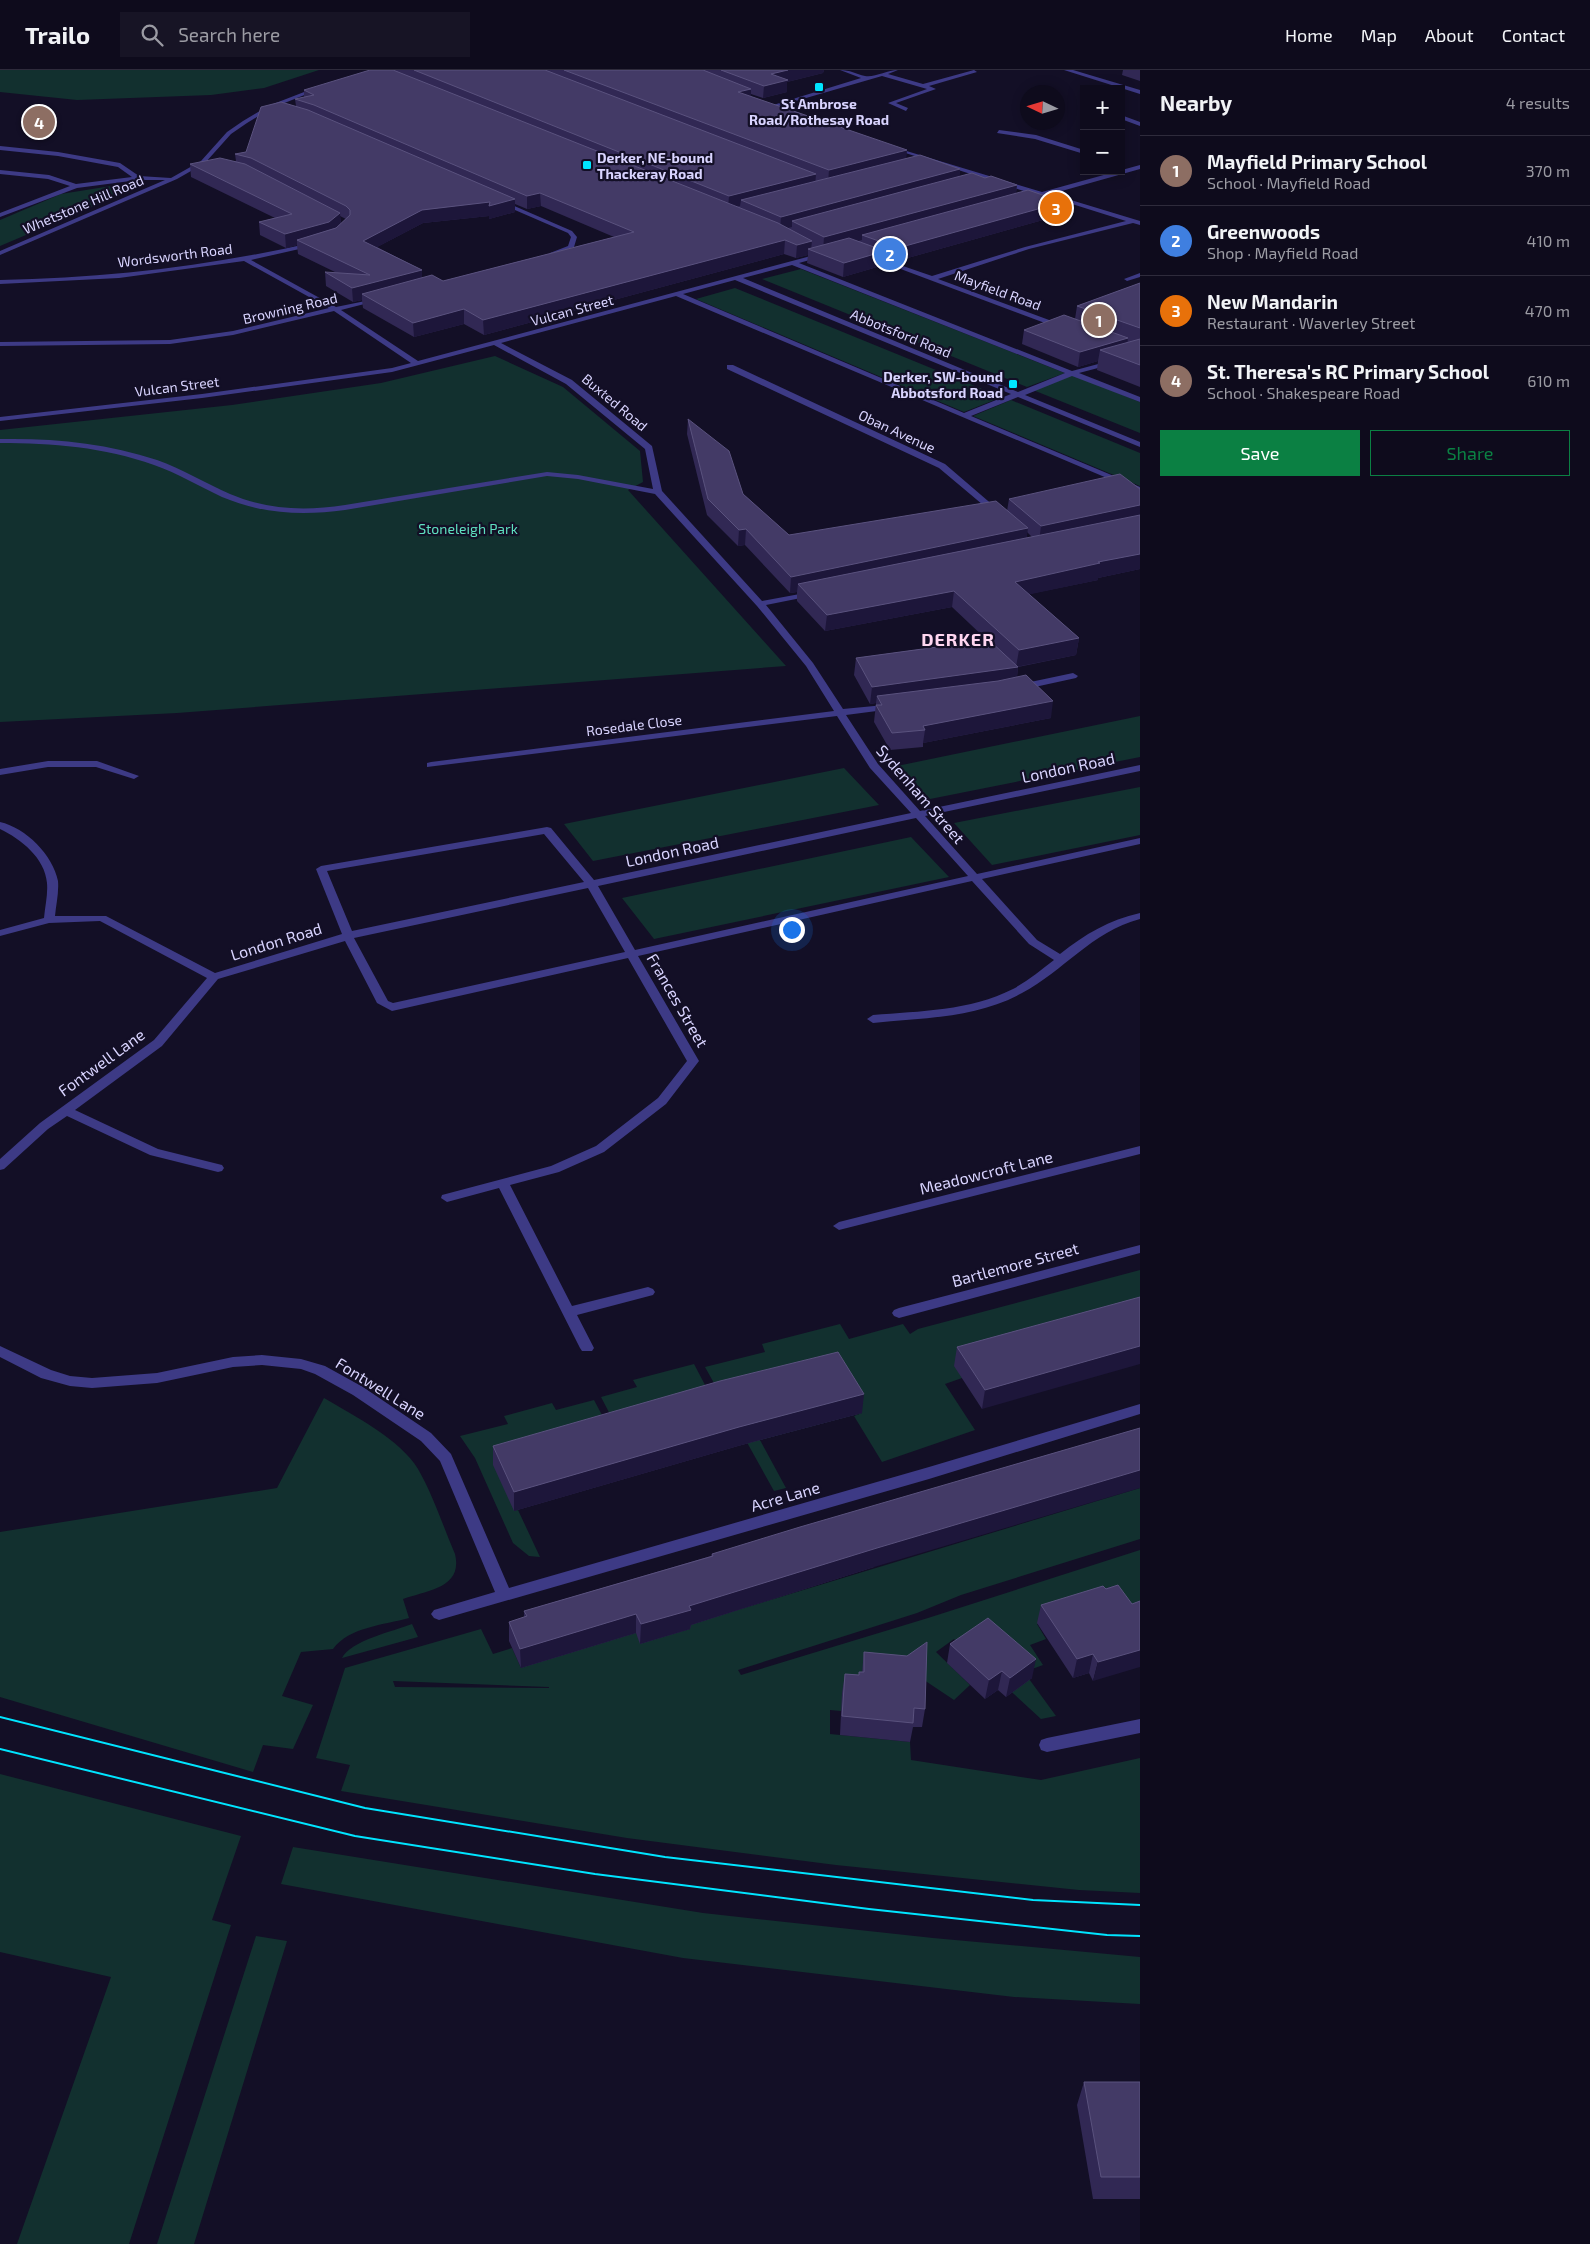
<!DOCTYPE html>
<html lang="en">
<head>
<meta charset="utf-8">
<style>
  :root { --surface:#0e0b1c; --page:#171425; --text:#f1f3f6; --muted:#9b9ba3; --line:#2e2b3b; --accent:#0b8043 }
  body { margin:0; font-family:"Exo 2",sans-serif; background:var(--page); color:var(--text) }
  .controls { position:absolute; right:15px; top:15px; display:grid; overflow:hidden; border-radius:0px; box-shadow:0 2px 12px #0003 }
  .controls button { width:45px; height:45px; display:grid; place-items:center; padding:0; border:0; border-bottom:1px solid var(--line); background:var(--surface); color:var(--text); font:25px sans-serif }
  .compass { position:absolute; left:1020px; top:15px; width:45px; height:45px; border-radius:50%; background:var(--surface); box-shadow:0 2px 12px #0003; rotate:274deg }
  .you { position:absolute; left:791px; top:859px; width:18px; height:18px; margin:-12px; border:4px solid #fff; border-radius:50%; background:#1a73e8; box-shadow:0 0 0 8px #1a73e833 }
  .badge { display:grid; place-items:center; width:32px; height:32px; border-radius:50%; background:var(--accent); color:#fff; font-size:16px; font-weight:700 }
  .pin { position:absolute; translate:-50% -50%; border:2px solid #fff; box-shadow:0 1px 5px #0006 }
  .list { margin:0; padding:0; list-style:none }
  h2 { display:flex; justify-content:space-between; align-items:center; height:65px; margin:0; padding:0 20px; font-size:21px }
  h2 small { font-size:16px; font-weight:400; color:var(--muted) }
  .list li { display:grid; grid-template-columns:32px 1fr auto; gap:15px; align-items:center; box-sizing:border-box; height:70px; padding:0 20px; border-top:1px solid var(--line) }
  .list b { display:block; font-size:19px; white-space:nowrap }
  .list p { margin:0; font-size:16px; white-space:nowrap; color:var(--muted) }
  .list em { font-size:16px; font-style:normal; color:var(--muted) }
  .actions { display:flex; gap:10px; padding:15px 20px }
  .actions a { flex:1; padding:11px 0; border:1px solid var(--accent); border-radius:0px; text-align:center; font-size:18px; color:var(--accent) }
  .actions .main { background:var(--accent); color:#fff }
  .icon { flex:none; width:28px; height:28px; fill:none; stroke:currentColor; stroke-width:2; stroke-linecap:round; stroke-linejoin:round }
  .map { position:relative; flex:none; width:1140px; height:2174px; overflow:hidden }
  header { display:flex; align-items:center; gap:30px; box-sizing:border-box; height:70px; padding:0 25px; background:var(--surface); border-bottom:1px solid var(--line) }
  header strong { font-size:24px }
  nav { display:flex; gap:28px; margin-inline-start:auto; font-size:18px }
  .search { width:350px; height:45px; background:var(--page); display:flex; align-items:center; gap:12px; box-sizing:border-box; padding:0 18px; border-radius:0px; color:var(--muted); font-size:19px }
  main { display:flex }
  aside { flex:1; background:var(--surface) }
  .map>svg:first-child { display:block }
</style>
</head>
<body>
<header>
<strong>Trailo</strong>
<div class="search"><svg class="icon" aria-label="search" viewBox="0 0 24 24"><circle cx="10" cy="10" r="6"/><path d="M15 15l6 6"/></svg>Search here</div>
<nav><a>Home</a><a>Map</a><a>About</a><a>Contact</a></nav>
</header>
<main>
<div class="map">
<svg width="1140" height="2174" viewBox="0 0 1140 2174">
  <rect width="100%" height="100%" fill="#130f26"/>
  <!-- green -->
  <path fill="#12302f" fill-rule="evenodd" d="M0,0H319L264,18L211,25L77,30L0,22Z
    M111,116L130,121L0,176V150L61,124Z
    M801,199L1065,303L1027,317L762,209Z
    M735,218L1002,327L964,342L696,229Z
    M495,286L563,317L640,381L643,412L628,420L786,596L177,643L0,652V360L232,335L381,313Z
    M1071,304L1140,332V363L1033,320Z
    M1011,330L1140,383V416L973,346Z
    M1140,646V687L930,729L897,696Z
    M844,698L879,735L593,791L564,754Z
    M1140,717V765L992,795L954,753Z
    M911,767L949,807L654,869L622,828Z
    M1140,1200V1245L945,1314L975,1360L882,1392L854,1346L862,1343L760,1370L786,1418L774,1421L705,1297L765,1282L762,1274L840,1254L849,1269L903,1254L910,1264L918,1259Z
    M694,1294L714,1332L641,1404L601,1327L637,1317L633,1310Z
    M324,1328C353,1345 401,1370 418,1399C433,1425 443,1456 455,1484C463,1518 428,1520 403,1529L409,1548C384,1555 349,1557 333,1579L301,1582L282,1626L313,1635L293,1679L263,1675L253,1702L0,1627V1462L277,1418Z
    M594,1330L611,1362L514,1441L518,1440L540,1487L529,1486L513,1473L475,1388L460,1366L508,1354L504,1346L552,1333L556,1340Z
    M1140,1418V1469L961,1525L917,1543L738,1600L741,1605L928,1548L1140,1480V1548L1037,1554L1046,1569L1030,1575L1043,1595L1024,1602L1056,1646L1041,1649L954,1569L936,1582L970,1615L954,1630L915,1604L861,1621L841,1641L830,1640V1664L910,1672L911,1690L1041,1710L1140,1688V1823L1079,1820L836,1795L627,1768L341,1721L350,1695L316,1688L345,1598L481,1559L493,1584L512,1578L521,1598L627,1545L641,1573L690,1559L688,1555ZM393,1611L549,1617V1618L395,1617Z
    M412,1554L418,1567L342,1588C350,1571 394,1561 412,1554Z
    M0,1704L241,1766L212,1850L231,1855L129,2174H17L111,1907L0,1882Z
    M293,1777L703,1843L933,1868L1140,1887V1934L1014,1927L683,1888L281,1814Z
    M256,1866L287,1871L194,2174H157Z"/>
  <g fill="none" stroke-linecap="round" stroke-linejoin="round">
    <!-- minor -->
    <path fill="#3d3a85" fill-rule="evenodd" d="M840,0C850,0 856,4 865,6C874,8 887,0 898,0L888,4L923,14L974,0L977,2L929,16L936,19L896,33L908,38L906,41L888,33L927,19L882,6L775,37L770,36L861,8Z
      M1064,0H1073L1140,20V24Z
      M317,17L322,18L272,38L247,53L231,64L205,93L177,109L0,185V181L165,110H138L77,118L0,147V143L70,116L48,109L0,104V100L49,105L76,114L132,107L118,97L58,86L0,80V76L58,82L120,93L139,106L171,108L201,91L227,62L243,51L268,36Z
      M1121,45L1140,52V56L1121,49Z
      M999,60L1036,65L1084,80V84L1035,69L997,63Z
      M890,76L1042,122L1140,95V99L1051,124L1140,151V155L1133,153L1029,179L938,209L1068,257L1061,259L866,186L871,185L932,206L1025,177L1126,151L1053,128L1042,126L1022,130V128L1033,124L890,78Z
      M499,131H503L572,161L577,167L574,177L550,185V183L568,176L571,167L568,163L499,133Z
      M315,172L317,173V175L251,190L336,237L380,228V230L341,240L418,291L822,183L824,184V186L799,193L1072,301L1117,289V293L1079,303L1140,327V332L1072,306L1025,325L1140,372V377L1018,327L971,346L1140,417V422L676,226L501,273L572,310L652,376L662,421L762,531L816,521V525L766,535L813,593L843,639L895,634V638L892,639L846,645L878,694L920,741L1140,695V701L925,746L977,804L1140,768V774L982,809L1037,870L1060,884C1085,864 1109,850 1140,843V849C1091,862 1064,901 1022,923C977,948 922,948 873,953L867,949L873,945C920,941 970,941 1013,919C1028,911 1041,900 1054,890L1029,874L972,811L638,886L699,991L666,1034L604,1082L559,1102L510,1115L572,1236L648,1217L653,1219L655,1222L653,1225L577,1245L594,1278L592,1281H582L580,1278L499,1118L447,1132L441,1128L442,1125L551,1096L596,1076L658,1028L687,991L628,888L392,941L377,933L345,871L218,909L162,976L75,1040L158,1079L222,1095L224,1098L222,1101L218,1102L150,1085L67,1046L48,1059L4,1099L0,1100V1089L40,1053L154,970L207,908L100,851L49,853L0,866V860L44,848C45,836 48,825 47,813C45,788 21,769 0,759V752C26,758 53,785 58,811C59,823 56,835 55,846H106L215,903L342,864L316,799L321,796L547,757L551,758L594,810L911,743L870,698L837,646L427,697V693L431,692L834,641L806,596L757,536L655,424L578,409L547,406L345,440C302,446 263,444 222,427C199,416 177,403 154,395C104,377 52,373 0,373V369C54,368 106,373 157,390C182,399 205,413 230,424C268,440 305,441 345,435L547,402L578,405L653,419L645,379L566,314L494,275L392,302L202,328L0,351V347L202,324L392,298L411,293L334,241L233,265L170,274L0,276V272L170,270L233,261L329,238L244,191L119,208L0,214V210C107,208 211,196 315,172ZM792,195L1065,303L1018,322L743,208ZM735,210L1011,324L964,343L683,224ZM916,748L968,806L635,880L598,816ZM544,764L584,812L352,861L327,801ZM588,818L625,882L393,933L388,931L354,868Z
      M1140,203V207L1127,211L1124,209Z
      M727,295H733L945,394L1002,443L995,445L939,398L727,299Z
      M1073,603L1078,606L1076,608L1021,620L1016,617L1021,614Z
      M48,691H97L139,706L134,709L96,697H48L0,705V699Z
      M1140,1076V1084L839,1160L833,1156L839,1152Z
      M1140,1175V1183L899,1248L894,1246L892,1243L894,1240L899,1238Z
      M0,1276L51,1300L70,1306L92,1308L157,1303L233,1287L262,1285L301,1289L325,1296L363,1317L431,1363L451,1384L509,1518L929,1397L1140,1334V1344L929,1409L439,1550L434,1548L431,1544L434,1540L495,1522L440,1391L421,1371L353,1325L315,1304L301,1299L262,1295L233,1297L157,1313L92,1318L70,1316L41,1308L0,1287Z
      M1140,1649V1663L1047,1682L1041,1680L1039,1675L1041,1670L1047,1668Z"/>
    <!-- tram -->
    <path stroke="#00e5ff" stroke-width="2" d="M0,1647L365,1738L665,1787L1033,1830L1140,1835
      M0,1679L355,1766L595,1804L869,1839L1107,1865L1140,1866"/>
  </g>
  <!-- wall -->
  <path fill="#312854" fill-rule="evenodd" d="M395,0H824L823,3L787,12V22L763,28L751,24V27L906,88L960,99L959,107L985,108L1017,115L1016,123L1063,132L1061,145L897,191L885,187L884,195L843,207L807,193L808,185L796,188L784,184L484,265L464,254L414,267L363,238L362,230L353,232L326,216L325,202L337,203L298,184L297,175L286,178L260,165L259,152L275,148L191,107L190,94L236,91L235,84L246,82L296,36L295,29L304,27V20L395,1ZM515,134L527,139L541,136L614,167L443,211L422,208V200L377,177L423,153L489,146V149L515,142ZM340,146L346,149L341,154Z
    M1123,0H1140V11L1122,5Z
    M1140,213V317L1097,300L1098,291L1078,297L1022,274L1024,260L1075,249L1077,236Z
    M688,349L743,424L789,465L1007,441L1009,429L1140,419V499L1098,508V510L1029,524L1079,568L1076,585L1018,597L1017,607L1051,648L923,673V677L890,680L874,652L876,633L870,634L854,605L856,588L987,570L952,537L825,561L797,531V522L790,523L745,475L738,476L707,445L687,364ZM1027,462L1032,467L1027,468Z
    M1140,1227L982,1339L954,1296L957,1277Z
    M862,1343L738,1376L514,1441L493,1395V1376Z
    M712,1484L874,1497L691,1555L690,1559L640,1574L636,1563L521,1598L509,1571V1552L524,1547V1541L711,1486Z
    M1118,1515L1093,1611L1089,1603L1073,1608L1037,1553L1041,1535Z
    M950,1574L1032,1608L1006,1627L998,1620L985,1629L947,1593Z
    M864,1582L925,1639L922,1657H913L910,1672L840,1665L842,1623L845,1604L859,1605V1602H862Z
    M1084,2012H1140V2129H1093L1077,2035Z"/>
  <!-- shaded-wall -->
  <path fill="#1d163a" d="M788,0H824L823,3L787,12V22L763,28L764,16L771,4Z
    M751,19V31L738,22Z
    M907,80L906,93L828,113L829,100Z
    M960,99L959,112L792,151V157L780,160L781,147Z
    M816,104L815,117L741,130L740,136L728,139L729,126Z
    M1017,115L1015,128L862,165V170L823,181L824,167Z
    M540,123L541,136L527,139V126Z
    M515,129V142L489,149V146L423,153L364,184L363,171L422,140Z
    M1063,132L1061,145L897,191L898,178Z
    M340,143L341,156L297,170V175L286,178L285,164Z
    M785,170L784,184L484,265L483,250Z
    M812,171L811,180L808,179V185L796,188L797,175Z
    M885,181L884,195L843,207L844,193Z
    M422,200V214L362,224V230L353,232L352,218Z
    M464,239V254L414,267L413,253Z
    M1128,268L1126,283L1100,280L1098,291L1078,297L1080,282Z
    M1140,435V448L1039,472L1041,456Z
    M1028,458L1026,474L798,514L797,522L790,523L791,507Z
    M746,459L745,475L738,476L739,460Z
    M1140,484V499L1098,508V510L1013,528L1015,512L1098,492Z
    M954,521L952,537L825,561L827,545Z
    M1079,568L1076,585L1016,597L1019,580Z
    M1018,597L1016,614L877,626L876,633L870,634L872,617Z
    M1053,631L1051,648L923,673L925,660L923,656Z
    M1140,1276V1294L982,1339L985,1320Z
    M864,1324L862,1343L738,1376L514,1441V1422L739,1357Z
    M1140,1400V1418L874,1497L691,1555L690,1559L640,1574L641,1554L689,1536L877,1478Z
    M636,1544V1563L521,1598L520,1579Z
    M1140,1580V1597L1093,1611L1098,1592Z
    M1093,1584L1089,1603L1073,1608L1077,1589Z
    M1036,1589L1032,1608L1006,1627L1010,1608Z
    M1002,1601L998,1620L985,1629L989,1610Z"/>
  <!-- building -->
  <path fill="#433a66" stroke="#5a527e" d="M370,0H393L778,153L812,171L797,175L785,170L483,250L464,239L413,253L362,224L432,205L443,211L634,162L540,123L527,126L314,35L295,29L314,25L304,20Z
    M414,0H545L816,104L729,126Z
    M564,0H703L751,19L738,22L907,80L829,100Z
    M721,0H788L771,4L788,10L764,16Z
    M281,32L308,40L515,129L489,136L490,132L422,140L363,171L422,200L352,218L325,202L370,205L297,170L336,158L350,145V140L346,136L251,88L235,84L246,82L261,37Z
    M920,85L960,99L781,147L741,130Z
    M220,88L245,94L340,143L329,152L285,164L259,152L292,144L190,94Z
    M972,103L985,108L991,106L1017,115L824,167L792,151Z
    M1028,120L1063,132L898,178L862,165Z
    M849,168L885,181L844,193L808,179Z
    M1140,213V258L1077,236Z
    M1064,245L1128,268L1080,282L1024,260Z
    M1140,269V295L1100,280Z
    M688,349L729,381L743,424L789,465L996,431L1028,458L791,507L746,459L739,460L708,429Z
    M1120,404L1140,419V435L1041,456L1009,429Z
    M1140,445V484L1098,492L1100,493L1015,512L1079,568L1019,580L954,521L827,545L798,514Z
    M989,570L1018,597L872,617L856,588Z
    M1026,605L1053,631L923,656L925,660L892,663L876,635H882L877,626L998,611Z
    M1140,1227V1276L985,1320L957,1277Z
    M838,1282L864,1324L739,1357L514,1422L493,1376L720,1311Z
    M1140,1358V1400L877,1478L689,1536L691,1540L641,1554L636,1544L520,1579L509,1552L527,1546L524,1541L713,1486L712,1484L800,1457Z
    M1118,1515L1132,1534L1140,1531V1580L1098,1592L1093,1584L1077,1589L1041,1535L1103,1516L1106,1519Z
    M988,1548L1036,1589L1010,1608L1002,1601L989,1610L950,1574Z
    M927,1572L925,1639L914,1638L913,1653L842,1646L845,1604L859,1605V1602H864V1582L907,1586Z
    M1084,2012H1140V2107H1101Z"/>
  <!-- markers -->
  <g fill="#00e5ff" stroke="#130f26" stroke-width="2">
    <rect x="814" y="12" width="10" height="10" rx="2.5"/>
    <rect x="582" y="90" width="10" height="10" rx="2.5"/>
    <rect x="1008" y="309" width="10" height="10" rx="2.5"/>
  </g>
  <g text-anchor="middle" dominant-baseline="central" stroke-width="4.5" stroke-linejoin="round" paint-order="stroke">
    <!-- far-poi labels -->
    <g font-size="14" font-weight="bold" fill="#d9d4ff" stroke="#130f26">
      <text x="819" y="33">St Ambrose<tspan x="819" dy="16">Road/Rothesay Road</tspan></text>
      <text x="597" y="87" text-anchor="start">Derker, NE-bound<tspan x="597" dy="16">Thackeray Road</tspan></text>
      <text x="1003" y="306" text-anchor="end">Derker, SW-bound<tspan x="1003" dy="16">Abbotsford Road</tspan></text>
    </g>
    <!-- far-street labels -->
    <g font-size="14" fill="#d9d4ff" stroke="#130f26">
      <text transform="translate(83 134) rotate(-23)">Whetstone Hill Road</text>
      <text transform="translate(175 185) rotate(-7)">Wordsworth Road</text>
      <text transform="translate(998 220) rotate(20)">Mayfield Road</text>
      <text transform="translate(290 238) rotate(-13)">Browning Road</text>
      <text transform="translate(572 240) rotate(-15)">Vulcan Street</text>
      <text transform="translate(901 263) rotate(22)">Abbotsford Road</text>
      <text transform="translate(177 316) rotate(-7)">Vulcan Street</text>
      <text transform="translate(615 332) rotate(40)">Buxted Road</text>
      <text transform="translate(897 361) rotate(25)">Oban Avenue</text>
      <text transform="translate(634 655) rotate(-7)">Rosedale Close</text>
    </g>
    <!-- far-park labels -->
    <g font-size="14" fill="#5fe0c0" stroke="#130f26">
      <text x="468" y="458">Stoneleigh Park</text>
    </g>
    <!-- street labels -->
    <g font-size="16" fill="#d9d4ff" stroke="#130f26">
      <text transform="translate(1068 697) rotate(-12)">London Road</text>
      <text transform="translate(921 724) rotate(49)">Sydenham Street</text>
      <text transform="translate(672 781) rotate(-12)">London Road</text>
      <text transform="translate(276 871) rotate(-17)">London Road</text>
      <text transform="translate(678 930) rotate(60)">Frances Street</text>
      <text transform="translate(101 992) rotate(-36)">Fontwell Lane</text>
      <text transform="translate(986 1102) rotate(-14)">Meadowcroft Lane</text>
      <text transform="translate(1015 1194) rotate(-15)">Bartlemore Street</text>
      <text transform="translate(381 1318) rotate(32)">Fontwell Lane</text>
      <text transform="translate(785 1426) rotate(-16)">Acre Lane</text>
    </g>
    <!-- far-district labels -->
    <g font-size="18" font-weight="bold" letter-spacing="1" fill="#ffd6f0" stroke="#130f26">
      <text x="958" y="569">DERKER</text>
    </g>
  </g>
</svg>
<div class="controls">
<button>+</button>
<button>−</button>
</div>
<svg class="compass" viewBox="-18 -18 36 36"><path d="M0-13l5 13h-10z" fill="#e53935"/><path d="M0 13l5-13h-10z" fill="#9b9ba3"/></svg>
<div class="you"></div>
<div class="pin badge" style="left:1099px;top:250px;background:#8d6e63">1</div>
<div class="pin badge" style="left:890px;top:184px;background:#3f7fe0">2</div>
<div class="pin badge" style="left:1056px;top:138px;background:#e8710a">3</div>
<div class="pin badge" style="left:39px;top:52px;background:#8d6e63">4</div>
</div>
<aside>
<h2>Nearby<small>4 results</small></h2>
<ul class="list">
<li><span class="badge" style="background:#8d6e63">1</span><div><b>Mayfield Primary School</b><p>School · Mayfield Road</p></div><em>370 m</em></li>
<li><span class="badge" style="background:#3f7fe0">2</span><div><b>Greenwoods</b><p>Shop · Mayfield Road</p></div><em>410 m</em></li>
<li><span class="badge" style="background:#e8710a">3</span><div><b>New Mandarin</b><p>Restaurant · Waverley Street</p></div><em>470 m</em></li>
<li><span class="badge" style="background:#8d6e63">4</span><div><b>St. Theresa's RC Primary School</b><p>School · Shakespeare Road</p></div><em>610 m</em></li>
</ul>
<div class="actions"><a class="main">Save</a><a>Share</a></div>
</aside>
</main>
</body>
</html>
